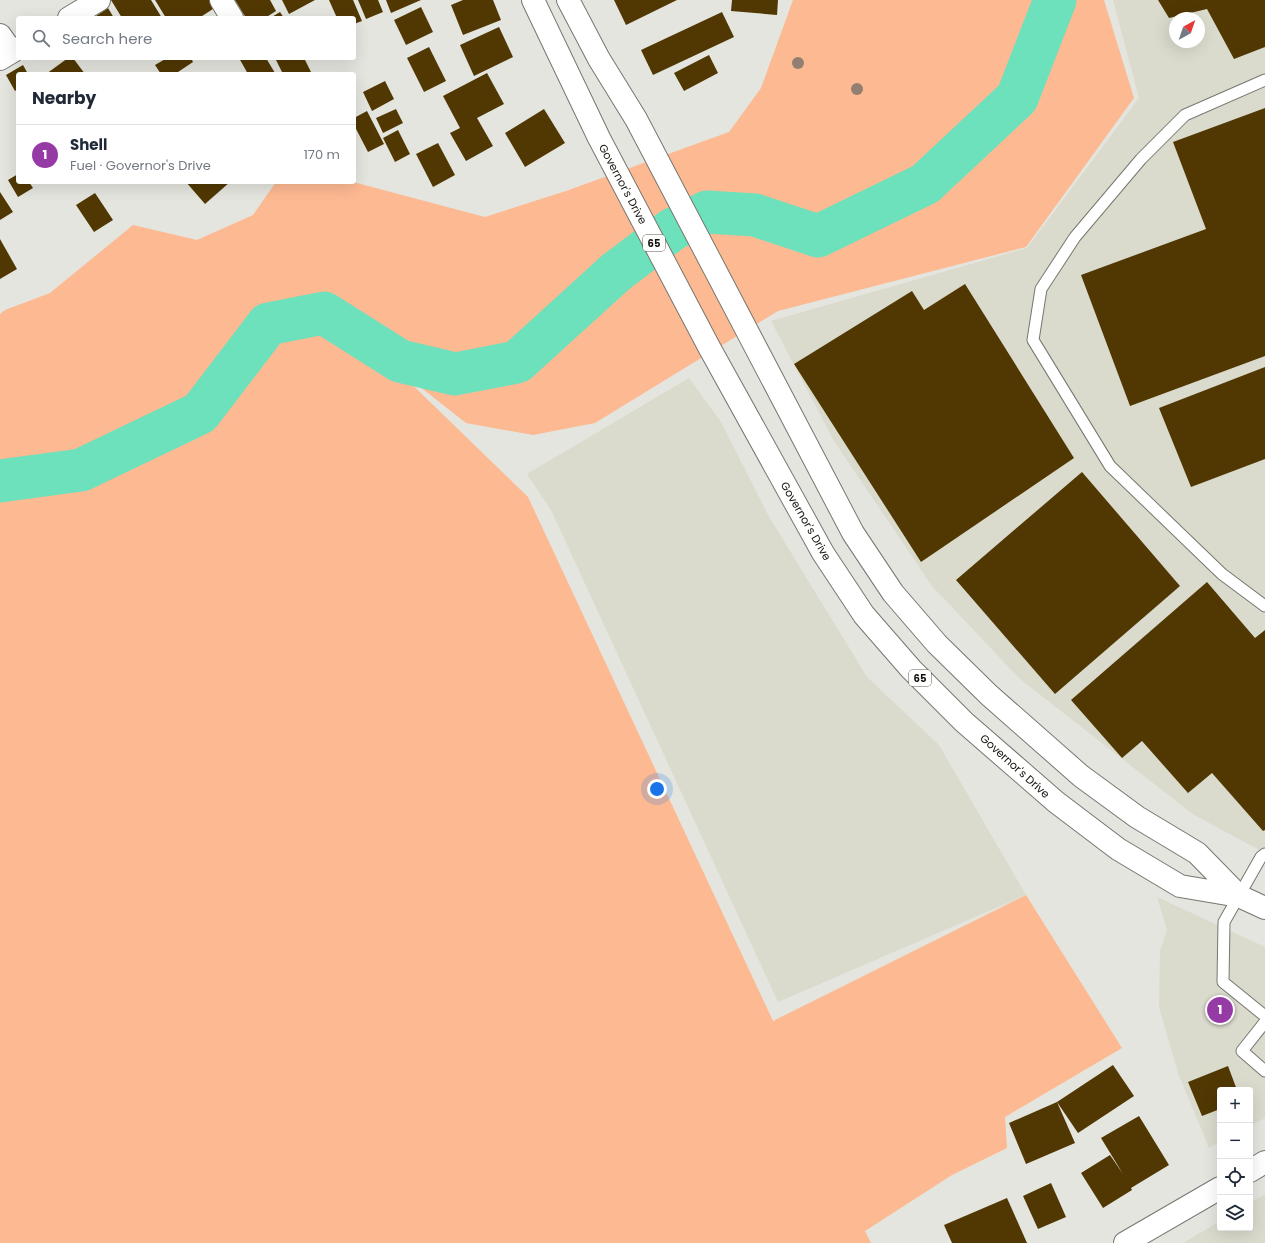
<!DOCTYPE html>
<html lang="en">
<head>
<meta charset="utf-8">
<style>
  :root { --surface:#fff; --page:#f6f6f7; --text:#1f2937; --muted:#747a83; --line:#e0e1e3; --accent:#963ba5 }
  body { margin:0; font-family:Poppins,sans-serif; background:var(--page); color:var(--text) }
  .controls { position:absolute; right:12px; bottom:12px; display:grid; overflow:hidden; border-radius:4px; box-shadow:0 4px 16px #0002 }
  .controls button { width:36px; height:36px; display:grid; place-items:center; padding:0; border:0; border-bottom:1px solid var(--line); background:var(--surface); color:var(--text); font:20px sans-serif }
  .compass { position:absolute; left:1169px; top:12px; width:36px; height:36px; border-radius:50%; background:var(--surface); box-shadow:0 4px 16px #0002; rotate:40deg }
  .you { position:absolute; left:657px; top:789px; width:14px; height:14px; margin:-10px; border:3px solid #fff; border-radius:50%; background:#1a73e8; box-shadow:0 0 0 6px #1a73e833 }
  .badge { display:grid; place-items:center; width:26px; height:26px; border-radius:50%; background:var(--accent); color:#fff; font-size:13px; font-weight:700 }
  .pin { position:absolute; translate:-50% -50%; border:2px solid #fff; box-shadow:0 1px 4px #0006 }
  .list { margin:0; padding:0; list-style:none }
  h2 { display:flex; justify-content:space-between; align-items:center; height:52px; margin:0; padding:0 16px; font-size:17px }
  h2 small { font-size:13px; font-weight:400; color:var(--muted) }
  .list li { display:grid; grid-template-columns:26px 1fr auto; gap:12px; align-items:center; box-sizing:border-box; height:60px; padding:0 16px; border-top:1px solid var(--line) }
  .list b { display:block; font-size:15px; white-space:nowrap }
  .list p { margin:0; font-size:13px; white-space:nowrap; color:var(--muted) }
  .list em { font-size:13px; font-style:normal; color:var(--muted) }
  .icon { flex:none; width:22px; height:22px; fill:none; stroke:currentColor; stroke-width:2; stroke-linecap:round; stroke-linejoin:round }
  .map { position:relative; flex:none; width:1265px; height:1243px; overflow:hidden }
  .search { position:absolute; background:var(--surface); box-shadow:0 4px 16px #0002; left:16px; top:16px; width:340px; height:44px; display:flex; align-items:center; gap:10px; box-sizing:border-box; padding:0 14px; border-radius:4px; color:var(--muted); font-size:15px }
  .panel { position:absolute; background:var(--surface); box-shadow:0 4px 16px #0002; left:16px; top:72px; width:340px; height:112px; border-radius:4px }
  .map>svg:first-child { display:block }
</style>
</head>
<body>
<div class="map">
<svg width="1265" height="1243" viewBox="0 0 1265 1243">
  <rect width="100%" height="100%" fill="#e4e5de"/>
  <!-- built -->
  <path fill="#dadbcd" fill-rule="evenodd" d="M1113,0H1265V853L1194,815L1020,679L932,586L834,441L771,321L1027,248L1139,98ZM1175,18H1199V42H1175Z
    M689,378L721,422L768,515L867,677L939,745L1026,895L778,1002L551,510L527,474Z
    M1157,897L1265,947V1118L1250,1126V1090H1220V1142L1209,1148L1178,1073L1159,1007L1160,950L1167,930Z
    M1265,1194V1243H1183L1220,1221V1228H1250V1203Z"/>
  <!-- green -->
  <path fill="#fdb991" d="M793,0H1104L1134,98L1026,247L778,311L595,423L533,435L466,423L396,368L322,324L272,335L208,418L78,478L0,487V314L5,310L50,293L133,225L197,240L253,215L276,182H353L485,217L566,191L729,132L761,88Z
    M321,325L395,368L528,497L773,1021L1026,895L1122,1048L1005,1117L1007,1148L952,1175L865,1231L871,1243H0V489L80,479L209,419L273,335Z"/>
  <g fill="none" stroke-linecap="round" stroke-linejoin="round">
    <!-- river -->
    <path stroke="#6ce1bc" stroke-width="43" d="M0,481L81,470L200,413L268,324L324,313L400,361L455,374L517,362L616,272L673,229L707,212L755,215L818,236L925,184L1017,98L1055,0"/>
  </g>
  <!-- building -->
  <path fill="#513803" d="M111,0H151L162,18H122Z
    M155,0H212L216,7L199,18H166Z
    M235,0H270L276,11L265,18H246Z
    M282,0H315L289,14Z
    M329,0H353L362,21L354,24V18H337Z
    M358,0H378L383,12L366,19Z
    M386,0H421L391,13Z
    M463,0H493L501,20L463,35L451,5Z
    M614,0H677L626,25Z
    M732,0H778L777,15L731,11Z
    M1158,0H1265V47L1234,59L1207,9L1169,18Z
    M421,7L433,32L406,45L394,20Z
    M108,8L114,18H93Z
    M280,12L284,18H270Z
    M722,12L734,37L653,75L641,50Z
    M499,27L513,57L474,76L460,45Z
    M429,47L446,81L424,92L407,58Z
    M709,55L718,73L684,91L674,73Z
    M68,58H73L85,74H46Z
    M167,58H191L193,62L175,74H161L155,65Z
    M239,58H266L275,73L248,74Z
    M275,58H304L312,74H283Z
    M23,65L28,74H18V89L15,91L6,75Z
    M487,73L504,104L477,118L493,146L466,161L450,133L460,128L443,96Z
    M385,81L394,99L372,111L363,92Z
    M1265,108V356L1130,406L1081,275L1206,229L1173,142Z
    M396,109L403,123L383,133L376,118Z
    M544,109L565,143L525,167L505,133Z
    M367,111L384,144L368,152L354,125V118Z
    M398,130L410,154L395,162L383,138Z
    M438,143L455,175L433,187L416,154Z
    M18,174V182H29L33,188L18,197L8,180Z
    M186,182H230L205,204Z
    M0,192L13,212L0,220Z
    M95,193L113,220L94,232L76,205Z
    M0,239L17,269L0,279Z
    M965,284L1074,458L921,562L794,364L912,291L924,310Z
    M1265,367V459L1191,487L1159,408Z
    M1082,472L1180,586L1055,694L956,580Z
    M1207,582L1255,638L1265,630V830L1263,831L1212,773L1188,793L1142,741L1122,758L1071,700Z
    M1113,1065L1134,1096L1078,1133L1057,1102Z
    M1228,1066L1237,1090H1220V1109L1202,1116L1188,1082Z
    M1057,1102L1075,1143L1026,1164L1009,1123Z
    M1139,1116L1169,1165L1131,1188L1132,1190L1103,1208L1081,1173L1110,1155L1123,1174L1101,1138Z
    M1051,1183L1066,1217L1038,1229L1023,1196Z
    M1007,1198L1027,1243H952L944,1225Z"/>
  <g fill="none" stroke-linecap="round" stroke-linejoin="round">
    <defs>
      <path id="lane" d="M1265,80L1185,115L1141,159L1075,237L1041,289L1033,340L1110,466L1222,574L1265,606
        M1265,854L1261,857L1224,922L1223,982L1265,1016
        M1265,1022L1242,1051L1265,1071"/>
      <path id="street" d="M221,0L232,18
        M69,18L99,0
        M0,35L12,52
        M0,59L18,48"/>
      <path id="secondary" d="M1250,1171L1265,1162
        M1125,1243L1220,1188"/>
      <path id="highway" d="M533,0L599,138L709,347L823,553L864,615L911,669L964,722L1056,802L1118,849L1180,886L1239,896L1265,908
        M568,0L599,59L636,119L853,533L893,593L937,644L989,695L1081,776L1137,817L1197,853L1239,896"/>
    </defs>
    <!-- lane casing -->
    <use href="#lane" stroke="#767770" stroke-width="13"/>
    <!-- street casing -->
    <use href="#street" stroke="#767770" stroke-width="24"/>
    <!-- secondary casing -->
    <use href="#secondary" stroke="#767770" stroke-width="24"/>
    <!-- highway casing -->
    <use href="#highway" stroke="#767770" stroke-width="24"/>
    <!-- lane -->
    <use href="#lane" stroke="#fff" stroke-width="11"/>
    <!-- street -->
    <use href="#street" stroke="#fff" stroke-width="22"/>
    <!-- secondary -->
    <use href="#secondary" stroke="#fff" stroke-width="22"/>
    <!-- highway -->
    <use href="#highway" stroke="#fff" stroke-width="22"/>
  </g>
  <!-- trees -->
  <g fill="#927f71">
    <circle cx="798" cy="63" r="6"/>
    <circle cx="857" cy="89" r="6"/>
  </g>
  <g text-anchor="middle" dominant-baseline="central" stroke-width="4" stroke-linejoin="round" paint-order="stroke">
    <!-- shield labels -->
    <g fill="#fffffe" stroke="#585856" stroke-width="1">
      <rect x="643" y="235" width="22" height="16" rx="3"/>
      <rect x="909" y="670" width="22" height="16" rx="3"/>
    </g>
    <g font-size="10" font-weight="bold" fill="#10100e">
      <text x="654" y="243">65</text>
      <text x="920" y="678">65</text>
    </g>
    <!-- street labels -->
    <g font-size="11" fill="#10100e" stroke="#fffffe">
      <text transform="translate(623 184) rotate(62)">Governor's Drive</text>
      <text transform="translate(806 521) rotate(60)">Governor's Drive</text>
      <text transform="translate(1015 766) rotate(42)">Governor's Drive</text>
    </g>
  </g>
</svg>
<div class="controls">
<button>+</button>
<button>−</button>
<button><svg class="icon" aria-label="locate" viewBox="0 0 24 24"><circle cx="12" cy="12" r="6"/><path d="M12 2v4M12 18v4M2 12h4M18 12h4"/></svg></button>
<button><svg class="icon" aria-label="layers" viewBox="0 0 24 24"><path d="M12 4l9 5-9 5-9-5zM3 14l9 5 9-5"/></svg></button>
</div>
<svg class="compass" viewBox="-18 -18 36 36"><path d="M0-13l5 13h-10z" fill="#e53935"/><path d="M0 13l5-13h-10z" fill="#747a83"/></svg>
<div class="you"></div>
<div class="pin badge" style="left:1220px;top:1010px">1</div>
<div class="search"><svg class="icon" aria-label="search" viewBox="0 0 24 24"><circle cx="10" cy="10" r="6"/><path d="M15 15l6 6"/></svg>Search here</div>
<section class="panel">
<h2>Nearby<small></small></h2>
<ul class="list">
<li><span class="badge">1</span><div><b>Shell</b><p>Fuel · Governor's Drive</p></div><em>170 m</em></li>
</ul>
</section>
</div>
</body>
</html>
